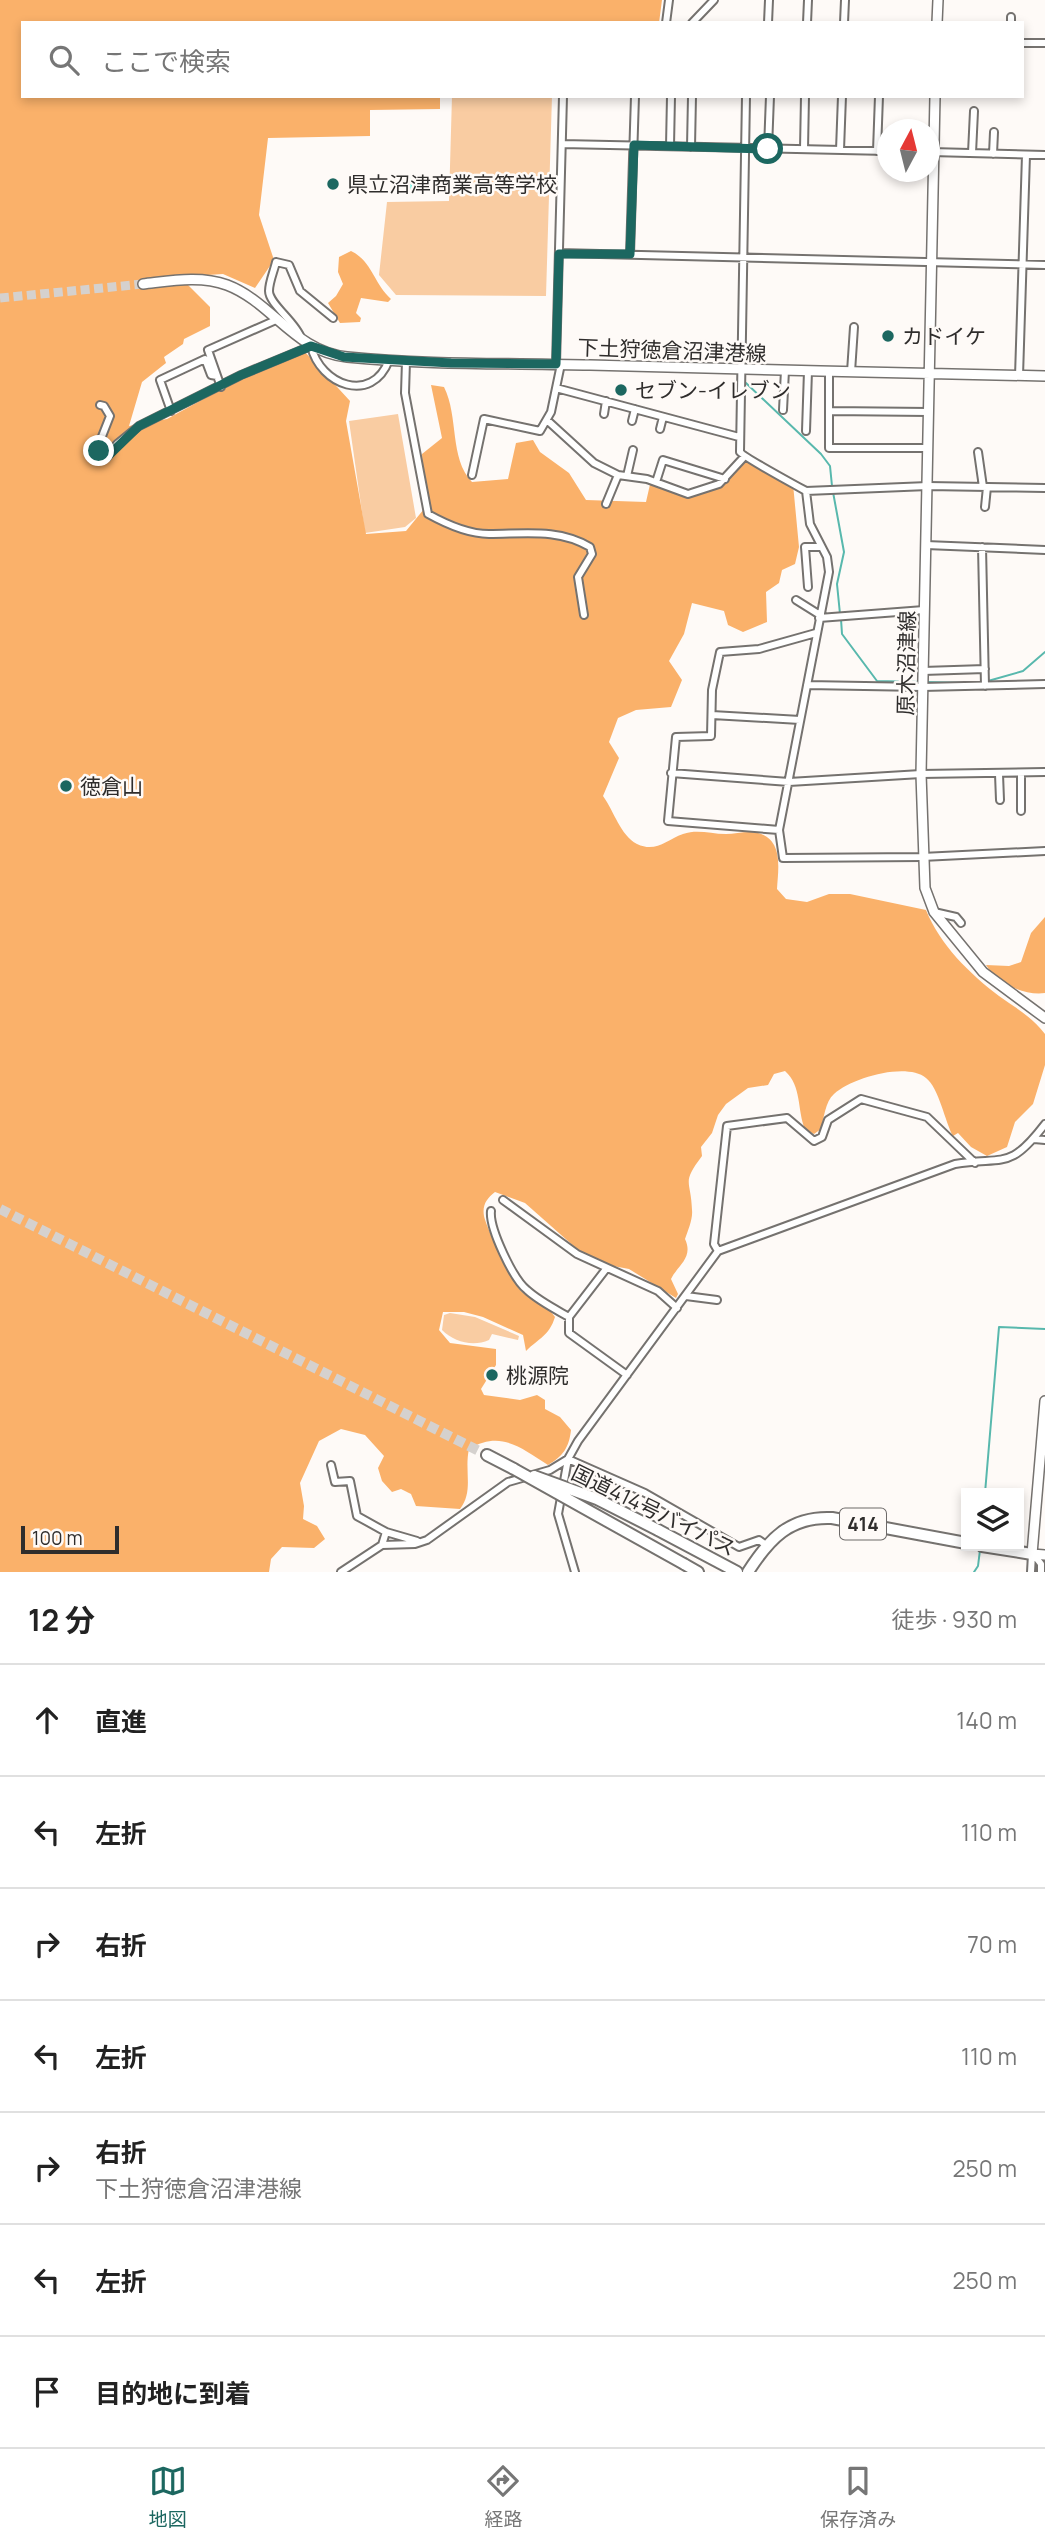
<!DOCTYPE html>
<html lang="ja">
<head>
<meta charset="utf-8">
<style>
  :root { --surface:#fff; --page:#f2f2f2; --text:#222; --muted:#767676; --line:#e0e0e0; --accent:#1c6760 }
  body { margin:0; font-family:Manrope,"Noto Sans JP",sans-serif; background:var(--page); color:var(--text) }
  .controls { position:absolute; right:21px; bottom:21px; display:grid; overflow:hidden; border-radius:0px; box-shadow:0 4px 10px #0003 }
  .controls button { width:63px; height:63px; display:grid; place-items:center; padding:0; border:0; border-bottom:2px solid var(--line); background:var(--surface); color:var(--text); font:35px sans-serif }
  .compass { position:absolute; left:877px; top:119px; width:63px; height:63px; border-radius:50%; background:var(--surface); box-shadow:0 4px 10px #0003; rotate:7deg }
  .scale { position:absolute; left:21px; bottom:18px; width:98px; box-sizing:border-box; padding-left:7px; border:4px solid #2f2d2c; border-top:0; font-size:19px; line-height:24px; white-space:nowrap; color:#2f2d2c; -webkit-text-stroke:5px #fefaf7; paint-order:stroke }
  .stop { position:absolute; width:21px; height:21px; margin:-16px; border:5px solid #1c6760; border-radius:50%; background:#fff }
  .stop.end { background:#1c6760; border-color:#fff; box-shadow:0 2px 7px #0008 }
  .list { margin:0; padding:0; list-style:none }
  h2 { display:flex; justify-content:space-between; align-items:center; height:91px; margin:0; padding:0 28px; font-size:30px }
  h2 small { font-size:23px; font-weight:400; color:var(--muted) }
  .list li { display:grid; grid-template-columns:46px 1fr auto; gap:21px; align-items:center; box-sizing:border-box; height:112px; padding:0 28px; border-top:2px solid var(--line) }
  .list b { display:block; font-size:26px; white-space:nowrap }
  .list p { margin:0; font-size:23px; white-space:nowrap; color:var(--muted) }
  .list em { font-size:23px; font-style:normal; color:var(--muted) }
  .icon { flex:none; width:38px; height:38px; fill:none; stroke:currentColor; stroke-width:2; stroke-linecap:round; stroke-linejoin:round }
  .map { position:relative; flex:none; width:1045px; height:1572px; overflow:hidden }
  .search { position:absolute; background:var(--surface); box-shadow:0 4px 10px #0003; left:21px; right:21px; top:21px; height:77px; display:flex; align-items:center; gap:18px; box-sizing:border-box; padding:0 24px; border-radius:0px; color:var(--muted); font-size:26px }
  .sheet { height:875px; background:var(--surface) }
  nav { display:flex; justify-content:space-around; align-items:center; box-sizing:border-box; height:98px; border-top:2px solid var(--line); background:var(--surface); font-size:19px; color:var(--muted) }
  nav a { display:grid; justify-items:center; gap:4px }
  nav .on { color:var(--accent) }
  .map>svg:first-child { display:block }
</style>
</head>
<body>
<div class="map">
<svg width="1045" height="1572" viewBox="0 0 1045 1572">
  <rect width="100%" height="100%" fill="#fefaf7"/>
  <!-- green -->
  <path fill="#f9cca2" d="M452,96H552L546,296L396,295L379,275L387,202L449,201Z
    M398,414L416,518L405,527L365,533L349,421Z
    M450,1313L475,1317L519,1336L518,1340L492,1334L489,1340C473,1347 454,1342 442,1330L444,1315Z"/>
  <!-- forest -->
  <path fill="#fab16a" d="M0,0H662L659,23H23V96H440V109L370,110V136L268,138L259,215L274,260L255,288L223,274L192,276L187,284L210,307V326L184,339L183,344L164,357L166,363L142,382L129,426L167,419L251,373L305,352L350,401L346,421L366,534L406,531L424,509L422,454L442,438L431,385L444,387C459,417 449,458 472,482L508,479L516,443L533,440L540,452L569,473L586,500L646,502L651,480C699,499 711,502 744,457L793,484L799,547L795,564L782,570L779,583L766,592L767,622L743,632L728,625L724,611L692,603L684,634L669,661L682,680L671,707L636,710L618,718L609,742L619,758L603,796C614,811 620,835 637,844C656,853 666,840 683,834C698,829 710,834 726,834C736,834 748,830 758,833C784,840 778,870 777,889L786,899L807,902L829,894H850L926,910C940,945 970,974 999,996C1016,1008 1032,1017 1045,1034V1065L1033,1104L1015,1122L1007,1147L987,1156L971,1147L958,1133L953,1136C945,1122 939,1088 926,1078C906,1062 852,1078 834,1094C825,1102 824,1118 821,1129L814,1134L805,1129C797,1110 802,1086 785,1071L774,1074L768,1085L748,1088L726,1104L718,1115L712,1133L701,1147L702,1156C681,1184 691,1179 692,1210C693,1219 688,1230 685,1239C694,1258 677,1266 671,1279L678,1294L676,1298L629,1269L608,1265L577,1249L525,1203L495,1192C487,1198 482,1205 484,1216C486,1227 512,1281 520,1290C530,1301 547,1304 555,1317C549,1336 539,1338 526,1351L523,1335L483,1317L464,1312H443L439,1330L450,1343L496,1349V1365L481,1389L484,1395L520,1400L537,1395L545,1400V1409L560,1417L571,1430C569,1448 563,1456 548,1465C521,1448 501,1430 469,1449C464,1471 474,1491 460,1509L416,1506L411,1494L401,1489L392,1492L382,1481L378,1468L384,1456L365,1435L341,1429L319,1441L300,1483L304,1506L303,1519L317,1526L325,1539L314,1548L282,1547L271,1559L269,1572H0Z
    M351,251C372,261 374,284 391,299L388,302L361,298L356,313L361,318L360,322L340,323L328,303L336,296L343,284L338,272L339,257Z
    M1045,917V993C1024,996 997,983 986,965L1009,966L1021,962L1031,933Z"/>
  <!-- water -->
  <path fill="#69f3e4" stroke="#58b8ad" stroke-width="2" d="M404,177H428L427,190H403Z"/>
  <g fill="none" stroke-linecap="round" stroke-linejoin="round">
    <!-- stream -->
    <path stroke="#58b8ad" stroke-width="2" d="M746,383L821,454L830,466L832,486
      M833,492L844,552L837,584L840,614
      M841,619L842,634L877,681L920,682
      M988,681L1023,671L1045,652
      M926,682L969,683
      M985,1493L999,1327L1045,1329
      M974,1572L978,1566L980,1550"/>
    <!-- secondary-tunnel -->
    <path stroke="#d5d1ce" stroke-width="9" stroke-dasharray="9 4.5" stroke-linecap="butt" d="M0,298L143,284"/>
    <!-- highway-tunnel -->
    <path stroke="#d5d1ce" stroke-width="10" stroke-dasharray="10 5" stroke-linecap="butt" d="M0,1209L487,1455"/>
    <defs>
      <path id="street" d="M666,23L669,0
        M692,23L714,0
        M768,23L769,0
        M807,23L808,0
        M844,23L845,0
        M1011,23V17
        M1022,43H1045
        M746,96L740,452C744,457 795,485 806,491L810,524L827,557L829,572L779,830L783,858L922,857L1045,851
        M562,144L888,151
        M670,146L671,96
        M691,147L692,96
        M768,149L770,96
        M804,149L805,96
        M840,150L842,96
        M877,151L879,96
        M931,152L1045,155
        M972,153L974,111
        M993,154L994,132
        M559,253L1045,265
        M630,254L635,96
        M301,338C296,322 269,304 269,291C269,282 274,271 276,262L289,265L300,291L333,318
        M406,361L405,393L428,514C446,524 468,534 489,534C524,534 558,528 590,547L592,554L578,577L584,615
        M556,364L563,96
        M829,371V448H928
        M851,372L854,327
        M1019,376L1026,155
        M221,387L208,350L276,320
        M556,388L739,437
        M100,405L104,406L110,416L99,444L101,456L107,457L117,444L139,426L241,375L311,346C320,385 372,405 389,360
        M783,410L785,370
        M171,411L160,380L205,359L211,375L217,376
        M829,411L929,412
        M604,414L606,401
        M548,421L594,463L618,475L647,479L688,494L719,484L744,457
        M632,421L635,409
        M660,429L663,417
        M806,431L808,371
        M978,452L983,487
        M472,475L484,419L540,431L551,412L561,364
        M627,476L633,450
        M656,482L663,460L725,479
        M806,491L928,486L1045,488
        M606,504L618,475
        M985,507L987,487
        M926,545L1045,550
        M982,547L985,686
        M808,587L805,547H820
        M796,600L820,615
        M819,618L924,610
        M923,671L985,669
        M807,685L922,687L1045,684
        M712,715L800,720
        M671,773L789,782L921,774L1045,772
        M1021,773V811
        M999,774L1000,800
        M779,830L668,821L676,737L711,736L712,690L720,652L759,649L816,633
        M934,912L956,917L961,923
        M1034,1139L1045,1140
        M503,1200L577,1254L658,1291L677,1308
        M491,1211C489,1228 513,1279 527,1290C539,1301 555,1309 569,1317
        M718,1251L714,1244L727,1126L787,1118L814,1141L822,1137L828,1120L861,1099L927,1117L975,1163
        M606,1269L569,1317V1333L627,1375
        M686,1296L717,1300
        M331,1465L335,1482L350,1481L357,1516L386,1532L382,1545
        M386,1532L417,1541
        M1034,1555L1041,1564V1572
        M341,1572L382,1545L415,1544L427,1540L508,1482L550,1470L568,1459L645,1493L739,1547L759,1540L766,1545
        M575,1572L558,1514L568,1459L578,1441L718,1251L955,1164C1005,1156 1009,1171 1045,1124
        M1031,1572L1032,1554"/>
      <path id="secondary" d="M937,23L938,0
        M935,96L921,774L925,888L934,912L983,972L1045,1018
        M143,284C170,281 200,275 227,285C272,302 295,352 347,357C428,365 509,363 590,365C742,369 893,373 1045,376
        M1045,1401L1032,1554L1045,1555"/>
      <path id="highway" d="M487,1455L514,1469
        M658,1530L737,1572
        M982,1546L1032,1554
        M684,1564L698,1572
        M748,1572C769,1539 790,1516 832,1518L966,1543"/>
    </defs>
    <!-- street casing -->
    <use href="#street" stroke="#75726f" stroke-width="10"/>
    <!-- secondary casing -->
    <use href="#secondary" stroke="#75726f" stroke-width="12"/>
    <!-- highway casing -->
    <use href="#highway" stroke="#75726f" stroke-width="14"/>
    <!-- street -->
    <use href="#street" stroke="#fff" stroke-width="6"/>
    <!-- secondary -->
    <use href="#secondary" stroke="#fff" stroke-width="9"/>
    <!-- highway -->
    <use href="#highway" stroke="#fff" stroke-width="10"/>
    <defs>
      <path id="highway-bridge" d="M514,1469L684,1564
        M534,1476L597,1499L658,1530"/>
    </defs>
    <!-- highway-bridge casing -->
    <use href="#highway-bridge" stroke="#75726f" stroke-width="14" stroke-linecap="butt"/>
    <!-- highway-bridge -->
    <use href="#highway-bridge" stroke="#fff" stroke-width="10"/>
  </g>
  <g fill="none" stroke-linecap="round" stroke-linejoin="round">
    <!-- route -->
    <path stroke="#1c6760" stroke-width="9" d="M99,451L101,456L107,457L139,426L241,375L311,346L344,357L451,363L556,364L559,254H630L634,145L768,149"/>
  </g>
  <!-- markers -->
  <g fill="#1c6760" stroke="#fefaf7" stroke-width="2.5">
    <circle cx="333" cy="184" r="7"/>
    <circle cx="888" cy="336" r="7"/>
    <circle cx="621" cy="390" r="7"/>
    <circle cx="66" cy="786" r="7"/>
    <circle cx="492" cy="1375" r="7"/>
  </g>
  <g text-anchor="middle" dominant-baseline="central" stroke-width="5" stroke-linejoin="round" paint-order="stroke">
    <!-- shield labels -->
    <rect fill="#fefaf7" stroke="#6d6a69" stroke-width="2" x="840" y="1508.5" width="46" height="31" rx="5"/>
    <g font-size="19" font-weight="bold" fill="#2f2d2c">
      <text x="863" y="1524">414</text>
    </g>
    <!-- poi labels -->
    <g font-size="21" fill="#2f2d2c" stroke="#fefaf7" text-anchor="start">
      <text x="347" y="184">県立沼津商業高等学校</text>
      <text x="902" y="336">カドイケ</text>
      <text x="635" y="390">セブン-イレブン</text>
      <text x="80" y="786">徳倉山</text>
      <text x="506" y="1375">桃源院</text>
    </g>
    <!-- street labels -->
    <g font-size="21" fill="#2f2d2c" stroke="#fefaf7">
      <text transform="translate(672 350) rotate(2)">下土狩徳倉沼津港線</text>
      <text transform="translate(906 663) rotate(-89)">原木沼津線</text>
      <text transform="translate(654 1510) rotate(26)">国道414号バイパス</text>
    </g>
  </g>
</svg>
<div class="controls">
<button><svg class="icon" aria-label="layers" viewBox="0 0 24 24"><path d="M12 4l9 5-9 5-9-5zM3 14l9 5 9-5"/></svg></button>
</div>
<svg class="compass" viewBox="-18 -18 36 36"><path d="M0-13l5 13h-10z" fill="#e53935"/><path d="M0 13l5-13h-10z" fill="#767676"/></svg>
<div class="scale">100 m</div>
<div class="stop" style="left:768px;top:149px"></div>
<div class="stop end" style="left:99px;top:451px"></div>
<div class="search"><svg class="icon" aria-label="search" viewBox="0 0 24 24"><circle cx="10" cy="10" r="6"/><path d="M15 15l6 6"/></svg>ここで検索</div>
</div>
<section class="sheet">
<h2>12 分<small>徒歩 · 930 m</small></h2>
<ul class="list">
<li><svg class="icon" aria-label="ahead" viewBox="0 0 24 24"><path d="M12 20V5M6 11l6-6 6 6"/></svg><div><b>直進</b></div><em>140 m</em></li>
<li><svg class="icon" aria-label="left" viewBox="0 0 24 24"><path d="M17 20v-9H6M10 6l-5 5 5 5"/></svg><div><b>左折</b></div><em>110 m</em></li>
<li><svg class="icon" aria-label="right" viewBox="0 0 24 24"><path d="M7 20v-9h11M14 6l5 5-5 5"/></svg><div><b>右折</b></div><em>70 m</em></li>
<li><svg class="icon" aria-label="left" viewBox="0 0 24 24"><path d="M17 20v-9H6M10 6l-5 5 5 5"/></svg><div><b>左折</b></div><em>110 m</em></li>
<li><svg class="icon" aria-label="right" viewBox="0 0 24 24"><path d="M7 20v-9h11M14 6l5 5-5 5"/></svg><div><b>右折</b><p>下土狩徳倉沼津港線</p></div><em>250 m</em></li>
<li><svg class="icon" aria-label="left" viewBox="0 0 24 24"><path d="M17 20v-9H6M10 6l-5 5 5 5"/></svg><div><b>左折</b></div><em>250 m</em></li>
<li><svg class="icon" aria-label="arrive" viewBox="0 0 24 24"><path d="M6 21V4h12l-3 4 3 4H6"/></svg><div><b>目的地に到着</b></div></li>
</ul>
</section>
<nav>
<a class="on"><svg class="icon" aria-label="map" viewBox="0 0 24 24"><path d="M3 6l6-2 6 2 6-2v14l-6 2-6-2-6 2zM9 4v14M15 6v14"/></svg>地図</a>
<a><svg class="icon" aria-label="directions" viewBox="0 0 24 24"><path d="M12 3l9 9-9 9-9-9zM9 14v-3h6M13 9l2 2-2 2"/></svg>経路</a>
<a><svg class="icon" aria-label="saved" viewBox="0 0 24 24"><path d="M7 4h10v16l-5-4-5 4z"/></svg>保存済み</a>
</nav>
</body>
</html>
